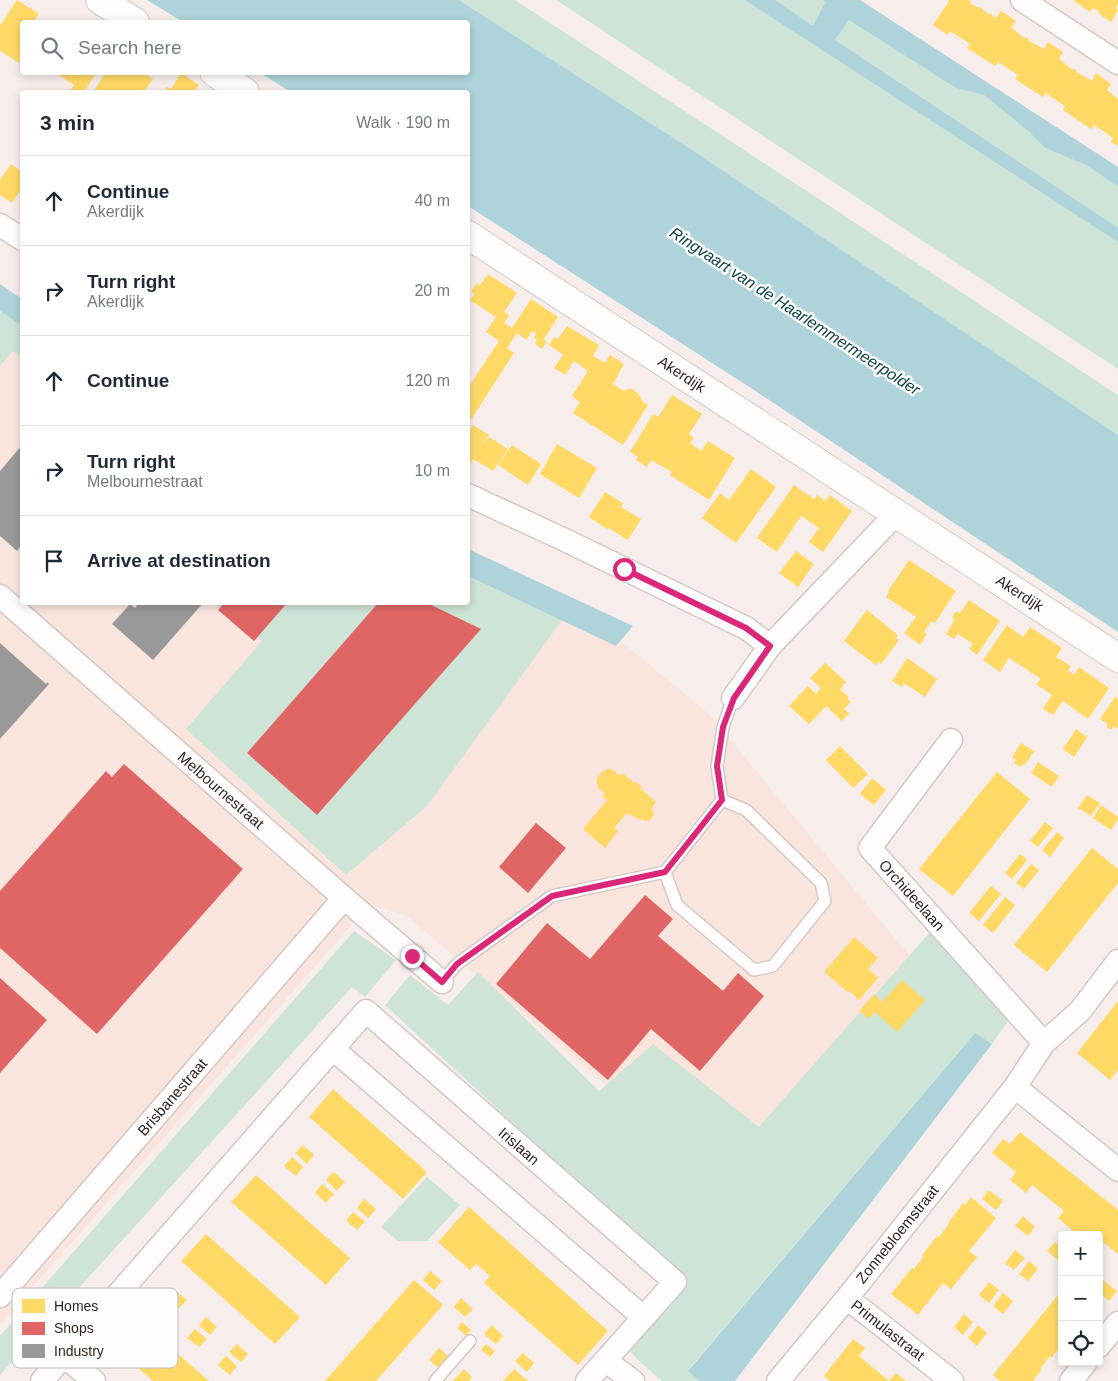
<!DOCTYPE html>
<html lang="en">
<head>
<meta charset="utf-8">
<style>
  :root { --surface:#fff; --page:#f6f6f7; --text:#1f2937; --muted:#747a83; --line:#e0e1e3 }
  body { margin:0; font-family:Helvetica,sans-serif; background:var(--page); color:var(--text) }
  .controls { position:absolute; right:15px; bottom:15px; display:grid; overflow:hidden; border-radius:5px; box-shadow:0 2px 8px #0003 }
  .controls button { width:45px; height:45px; display:grid; place-items:center; padding:0; border:0; border-bottom:1px solid var(--line); background:var(--surface); color:var(--text); font:25px sans-serif }
  .stop { position:absolute; width:15px; height:15px; margin:-11px; border:4px solid #db2777; border-radius:50%; background:#fff }
  .stop.end { background:#db2777; border-color:#fff; box-shadow:0 1px 5px #0008 }
  .list { margin:0; padding:0; list-style:none }
  h2 { display:flex; justify-content:space-between; align-items:center; height:65px; margin:0; padding:0 20px; font-size:21px }
  h2 small { font-size:16px; font-weight:400; color:var(--muted) }
  .list li { display:grid; grid-template-columns:32px 1fr auto; gap:15px; align-items:center; box-sizing:border-box; height:90px; padding:0 20px; border-top:1px solid var(--line) }
  .list b { display:block; font-size:19px; white-space:nowrap }
  .list p { margin:0; font-size:16px; white-space:nowrap; color:var(--muted) }
  .list em { font-size:16px; font-style:normal; color:var(--muted) }
  .icon { flex:none; width:28px; height:28px; fill:none; stroke:currentColor; stroke-width:2; stroke-linecap:round; stroke-linejoin:round }
  .map { position:relative; flex:none; width:1118px; height:1381px; overflow:hidden }
  .search { position:absolute; background:var(--surface); box-shadow:0 2px 8px #0003; left:20px; top:20px; width:450px; height:55px; display:flex; align-items:center; gap:12px; box-sizing:border-box; padding:0 18px; border-radius:5px; color:var(--muted); font-size:19px }
  .panel { position:absolute; background:var(--surface); box-shadow:0 2px 8px #0003; left:20px; top:90px; width:450px; height:515px; border-radius:5px }
  .map>svg:first-child { display:block }
</style>
</head>
<body>
<div class="map">
<svg width="1118" height="1381" viewBox="0 0 1118 1381">
  <rect width="100%" height="100%" fill="#f7eeeb"/>
  <!-- built -->
  <path fill="#f9e5de" d="M0,295L22,310V602H468V564L611,633L709,714L933,984L744,1202L407,916L370,904L0,1324Z"/>
  <!-- green -->
  <path fill="#cee4d7" d="M459,0H515L1118,395V435L686,146Z
    M556,0H823L825,3L835,40L849,19L956,88L984,95L1028,131L1045,148L1088,166L1118,187V369Z
    M2,312L22,326V357L13,351L0,366V314Z
    M468,576L562,620L427,806L346,875L186,729L262,641L216,605L217,603L468,602Z
    M354,931L396,960L365,997L352,987L0,1375V1336Z
    M930,932L1009,1020L992,1044L974,1034L688,1370L699,1381H662L638,1360L630,1351L686,1283L385,1005L410,975L448,1005L478,972L599,1091L653,1044L759,1127Z
    M427,1177L460,1205L427,1241H398L381,1227Z"/>
  <!-- water -->
  <path fill="#afd3da" d="M147,0H459L686,146L1118,435V632L754,390L468,206V92H291L260,73L468,72V22H183Z
    M745,0H775L813,26L825,3L823,0H860L1118,167V187L1088,166L1045,148L1028,131L984,95L956,88L849,20L835,40L1118,228V242Z
    M0,284L22,299V326L0,311Z
    M468,549L633,626L616,646L468,576Z
    M975,1033L992,1044L735,1381H699L688,1371Z"/>
  <!-- homes -->
  <path fill="#ffd966" d="M17,0L39,14L33,22H22V62L21,64L0,51V26Z
    M947,0H968L971,1L970,3L977,7H980L988,14L989,13L996,18L1001,11L1016,21L1011,28L1019,33L1018,34L1025,38H1028L1029,41L1044,49L1048,42L1056,47L1063,52L1059,59L1073,70V68L1077,71L1076,72L1084,76L1092,81L1096,73L1111,84L1107,90L1118,99V146L1111,142L1113,138L1103,131L1094,125L1091,129L1063,110L1065,106L1045,93L1043,97L1015,79L1018,75L998,62L995,66L967,48L970,44L950,31L948,35L933,25L949,1Z
    M1075,0H1118V4L1116,8L1118,10L1111,22L1098,13L1099,11L1093,8L1090,12L1074,1Z
    M54,72H97L84,92H69L74,85Z
    M106,72H143L153,79L144,92H93Z
    M181,73L199,85L194,92H164L167,87L171,89Z
    M11,164L22,172V188L12,203L0,195V180Z
    M488,274L517,293L504,312L509,315L504,323L512,328L531,299L558,317L544,339L547,342L542,349L535,344L537,340L534,338L536,334L532,331L526,340L517,333L507,348L514,353L468,424V388L499,341L486,332L496,317L470,300L475,294L471,291L477,283L480,285Z
    M567,326L599,345L593,356L605,363L610,355L624,364L613,384L624,391L630,388L638,393L643,402L648,405L623,445L573,413L580,402L572,396L588,371L574,361L565,375L554,368L563,355L549,345L554,337L558,339Z
    M672,395L702,414L689,434L694,438L690,443L701,451L708,441L735,458L709,500L670,475L672,472L651,460L647,467L636,460L638,457L630,452L653,414L658,417Z
    M473,425L489,435L482,445L489,437L508,449L493,471L473,459L468,468V433Z
    M557,444L597,468L579,498L540,474Z
    M512,445L541,464L528,485L498,465Z
    M751,469L776,487L736,543L702,518L720,493L729,500Z
    M794,485L814,499L817,495L826,501L830,495L852,511L823,552L809,542L819,528L801,516L777,552L757,538Z
    M605,492L623,503L621,507L641,519L628,540L608,528L607,529L589,517Z
    M796,551L814,564L798,587L779,573Z
    M909,560L956,591L935,623L931,621L924,632L927,634L920,645L904,633L916,617L886,597L889,592L888,591Z
    M969,600L1000,621L977,655L969,649L973,644L958,634L954,639L946,634L955,619L952,617L956,611L960,613Z
    M867,610L898,635L896,638L899,640L881,664L878,662L876,665L844,641Z
    M1007,625L1023,637L1030,627L1062,648L1056,657L1071,666L1068,671L1074,675L1079,667L1109,688L1088,719L1063,701L1053,715L1043,709L1052,695L1036,684L1041,679L1009,658L1000,672L983,660Z
    M907,658L937,679L925,697L904,683L902,687L892,681Z
    M825,663L846,682L840,689L849,697L847,699L851,702L844,709L849,713L842,721L826,706L809,724L789,706L808,686L816,694L821,688L810,678Z
    M1115,697L1118,699V729L1113,726L1111,730L1106,727L1108,724L1100,719Z
    M1076,729L1087,737L1074,757L1063,749Z
    M1021,743L1034,751L1025,765L1023,764L1021,767L1014,763L1016,760L1012,757Z
    M840,746L868,774L853,788L826,760Z
    M1038,762L1059,776L1052,787L1031,773Z
    M608,769L613,770L619,776L622,773L634,783L635,781L642,787L640,788L656,802L651,809L653,811L654,815L649,821H645L642,819L641,820L627,813L614,828L618,831L605,848L583,829L607,800L602,797L605,793L598,788L597,783V778L603,771Z
    M997,772L1030,799L953,896L919,869Z
    M872,778L886,790L874,805L860,794Z
    M1087,795L1100,803L1091,816L1078,808Z
    M1101,805L1118,817V819L1111,830L1093,818Z
    M1045,822L1053,828L1038,847L1030,841Z
    M1057,832L1064,838L1050,857L1042,850Z
    M1092,848L1118,869V883L1047,972L1014,945Z
    M1020,854L1027,860L1012,879L1005,873Z
    M1031,864L1039,870L1024,889L1016,883Z
    M991,886L1001,894L979,921L969,913Z
    M1005,897L1015,905L993,933L983,925Z
    M854,937L878,958L868,969L878,978L859,1000L849,991L848,992L824,972Z
    M902,980L925,1000L897,1032L875,1012L869,1019L859,1011L874,994L882,1002Z
    M1118,1001V1070L1110,1080L1077,1053Z
    M333,1089L427,1172L403,1199L309,1117Z
    M1020,1132L1118,1210V1254L1099,1239V1235H1078L1074,1232L1058,1218L1064,1211L1032,1185L1026,1193L1010,1180L1016,1172L992,1153L1003,1139L1010,1144Z
    M303,1145L314,1155L307,1164L295,1153Z
    M292,1157L303,1167L296,1176L284,1166Z
    M333,1172L345,1182L337,1191L326,1180Z
    M256,1175L350,1258L326,1285L231,1202Z
    M322,1184L334,1194L326,1203L315,1193Z
    M989,1190L1003,1201L996,1210L982,1199Z
    M971,1197L996,1218L969,1251L977,1257L951,1289L943,1283L918,1315L891,1294L912,1268L914,1269L924,1256L922,1255L938,1235L939,1237L949,1224L948,1223L963,1203L965,1205Z
    M364,1199L376,1209L368,1218L357,1208Z
    M469,1207L608,1331L578,1365L484,1283L490,1276L476,1264L470,1270L438,1242Z
    M353,1212L365,1221L357,1230L346,1220Z
    M1023,1216L1035,1227L1028,1236L1015,1226Z
    M206,1234L300,1317L275,1344L181,1261Z
    M1055,1242L1062,1247V1259L1060,1262L1047,1251Z
    M1015,1250L1025,1258L1014,1270L1005,1263Z
    M1029,1261L1038,1269L1028,1281L1019,1274Z
    M430,1271L442,1281L434,1290L423,1280Z
    M1099,1277L1117,1291L1109,1301L1099,1293Z
    M414,1280L443,1305L376,1381H325Z
    M989,1282L999,1290L989,1303L979,1295Z
    M175,1290L187,1300L179,1308L168,1298Z
    M1062,1290V1345L1051,1358L1050,1356L1040,1369L1041,1370L1033,1381H1000L993,1375Z
    M1003,1293L1013,1301L1003,1314L993,1306Z
    M461,1298L473,1309L465,1317L454,1307Z
    M134,1314L196,1370L209,1381H153L109,1342Z
    M964,1314L973,1322L963,1335L954,1327Z
    M206,1317L217,1327L210,1335L199,1325Z
    M462,1322L471,1330L466,1336L457,1328Z
    M492,1325L503,1336L496,1344L484,1334Z
    M978,1325L987,1333L977,1346L968,1338Z
    M195,1329L207,1339L199,1347L187,1338Z
    M853,1339L865,1348L859,1356L889,1381L896,1373L906,1381H830L824,1376Z
    M237,1344L248,1354L241,1362L229,1352Z
    M486,1344L495,1351L490,1357L481,1350Z
    M439,1348L448,1356L438,1367L429,1360Z
    M523,1353L534,1363L527,1372L515,1361Z
    M226,1356L237,1366L230,1375L218,1365Z
    M464,1369L472,1377L469,1381H453Z
    M514,1369L528,1381H503Z"/>
  <!-- shops -->
  <path fill="#e06666" d="M225,602H288L254,641L218,610Z
    M379,602H425L481,629L317,815L247,753Z
    M124,764L243,869L97,1034L0,948V891L106,771L112,777Z
    M536,823L566,848L528,893L499,867Z
    M645,895L673,919L658,936L723,991L738,973L764,996L700,1071L651,1029L608,1080L496,984L547,923L590,959Z
    M0,978L47,1020L0,1073Z"/>
  <!-- industry -->
  <path fill="#999" d="M22,445V544L17,551L0,536V471Z
    M140,602H204L153,660L112,624L130,604L135,608Z
    M0,643L46,684L47,682L49,684L0,739Z"/>
  <g fill="none" stroke-linecap="round" stroke-linejoin="round">
    <defs>
      <path id="service" d="M665,872L677,905L754,970L773,966L825,901L821,883L746,810L722,800
        M442,982L457,964L552,896L665,872L722,800L717,766L723,727L733,698
        M435,1381L470,1341"/>
      <path id="minor" d="M1022,0L1118,63
        M0,225L22,239
        M468,495L567,541L746,628L770,646
        M0,596L344,898L442,982
        M733,698L770,646L897,513
        M951,740L870,848L1044,1043L1015,1087L1118,1170
        M1044,1043L1080,1011L1118,961
        M333,1049L643,1317
        M0,1296L344,898
        M847,1298L952,1381
        M1099,1346L1118,1323
        M64,1356L94,1381
        M606,1361L633,1381
        M42,1381L366,1011L675,1282L587,1381
        M778,1381L847,1298L1015,1087
        M1071,1381L1086,1362"/>
      <path id="tertiary" d="M100,0L135,22
        M214,72L245,92
        M468,235L1118,658"/>
    </defs>
    <!-- service casing -->
    <use href="#service" stroke="#d3c8c4" stroke-width="14"/>
    <!-- minor casing -->
    <use href="#minor" stroke="#d3c8c4" stroke-width="25"/>
    <!-- tertiary casing -->
    <use href="#tertiary" stroke="#d3c8c4" stroke-width="30"/>
    <!-- service -->
    <use href="#service" stroke="#fefcfc" stroke-width="11"/>
    <!-- minor -->
    <use href="#minor" stroke="#fefcfc" stroke-width="22"/>
    <!-- tertiary -->
    <use href="#tertiary" stroke="#fefcfc" stroke-width="28"/>
  </g>
  <g fill="none" stroke-linecap="round" stroke-linejoin="round">
    <!-- route -->
    <path stroke="#db2777" stroke-width="6" d="M412,956L442,982L457,964L552,896L665,872L722,800L717,766L723,727L734,698L770,646L746,628L624,569"/>
  </g>
  <g text-anchor="middle" dominant-baseline="central" stroke-width="5" stroke-linejoin="round" paint-order="stroke">
    <!-- street labels -->
    <g font-size="15" fill="#32241f" stroke="#fdfdfd">
      <text transform="translate(682 374) rotate(33)">Akerdijk</text>
      <text transform="translate(1020 593) rotate(33)">Akerdijk</text>
      <text transform="translate(221 790) rotate(41)">Melbournestraat</text>
      <text transform="translate(912 895) rotate(48)">Orchideelaan</text>
      <text transform="translate(172 1097) rotate(-49)">Brisbanestraat</text>
      <text transform="translate(519 1146) rotate(41)">Irislaan</text>
      <text transform="translate(897 1234) rotate(-51)">Zonnebloemstraat</text>
      <text transform="translate(888 1330) rotate(38)">Primulastraat</text>
    </g>
    <!-- water labels -->
    <g font-size="16" font-style="italic" fill="#10434c" stroke="#fdfdfd">
      <text transform="translate(795 311) rotate(33)">Ringvaart van de Haarlemmermeerpolder</text>
    </g>
  </g>
  <!-- legend -->
  <rect x="12" y="1288" width="166" height="80" rx="8" fill="#fdfdfd" stroke="#c0bcba" stroke-width="1"/>
  <rect x="22" y="1299" width="23" height="14" fill="#ffd966"/>
  <rect x="22" y="1322" width="23" height="13" fill="#e06666"/>
  <rect x="22" y="1344" width="23" height="14" fill="#999"/>
  <g font-size="14" fill="#32241f">
    <text x="54" y="1311">Homes</text>
    <text x="54" y="1333">Shops</text>
    <text x="54" y="1356">Industry</text>
  </g>
</svg>
<div class="controls">
<button>+</button>
<button>−</button>
<button><svg class="icon" aria-label="locate" viewBox="0 0 24 24"><circle cx="12" cy="12" r="6"/><path d="M12 2v4M12 18v4M2 12h4M18 12h4"/></svg></button>
</div>
<div class="stop" style="left:624px;top:569px"></div>
<div class="stop end" style="left:412px;top:956px"></div>
<div class="search"><svg class="icon" aria-label="search" viewBox="0 0 24 24"><circle cx="10" cy="10" r="6"/><path d="M15 15l6 6"/></svg>Search here</div>
<section class="panel">
<h2>3 min<small>Walk · 190 m</small></h2>
<ul class="list">
<li><svg class="icon" aria-label="ahead" viewBox="0 0 24 24"><path d="M12 20V5M6 11l6-6 6 6"/></svg><div><b>Continue</b><p>Akerdijk</p></div><em>40 m</em></li>
<li><svg class="icon" aria-label="right" viewBox="0 0 24 24"><path d="M7 20v-9h11M14 6l5 5-5 5"/></svg><div><b>Turn right</b><p>Akerdijk</p></div><em>20 m</em></li>
<li><svg class="icon" aria-label="ahead" viewBox="0 0 24 24"><path d="M12 20V5M6 11l6-6 6 6"/></svg><div><b>Continue</b></div><em>120 m</em></li>
<li><svg class="icon" aria-label="right" viewBox="0 0 24 24"><path d="M7 20v-9h11M14 6l5 5-5 5"/></svg><div><b>Turn right</b><p>Melbournestraat</p></div><em>10 m</em></li>
<li><svg class="icon" aria-label="arrive" viewBox="0 0 24 24"><path d="M6 21V4h12l-3 4 3 4H6"/></svg><div><b>Arrive at destination</b></div></li>
</ul>
</section>
</div>
</body>
</html>
